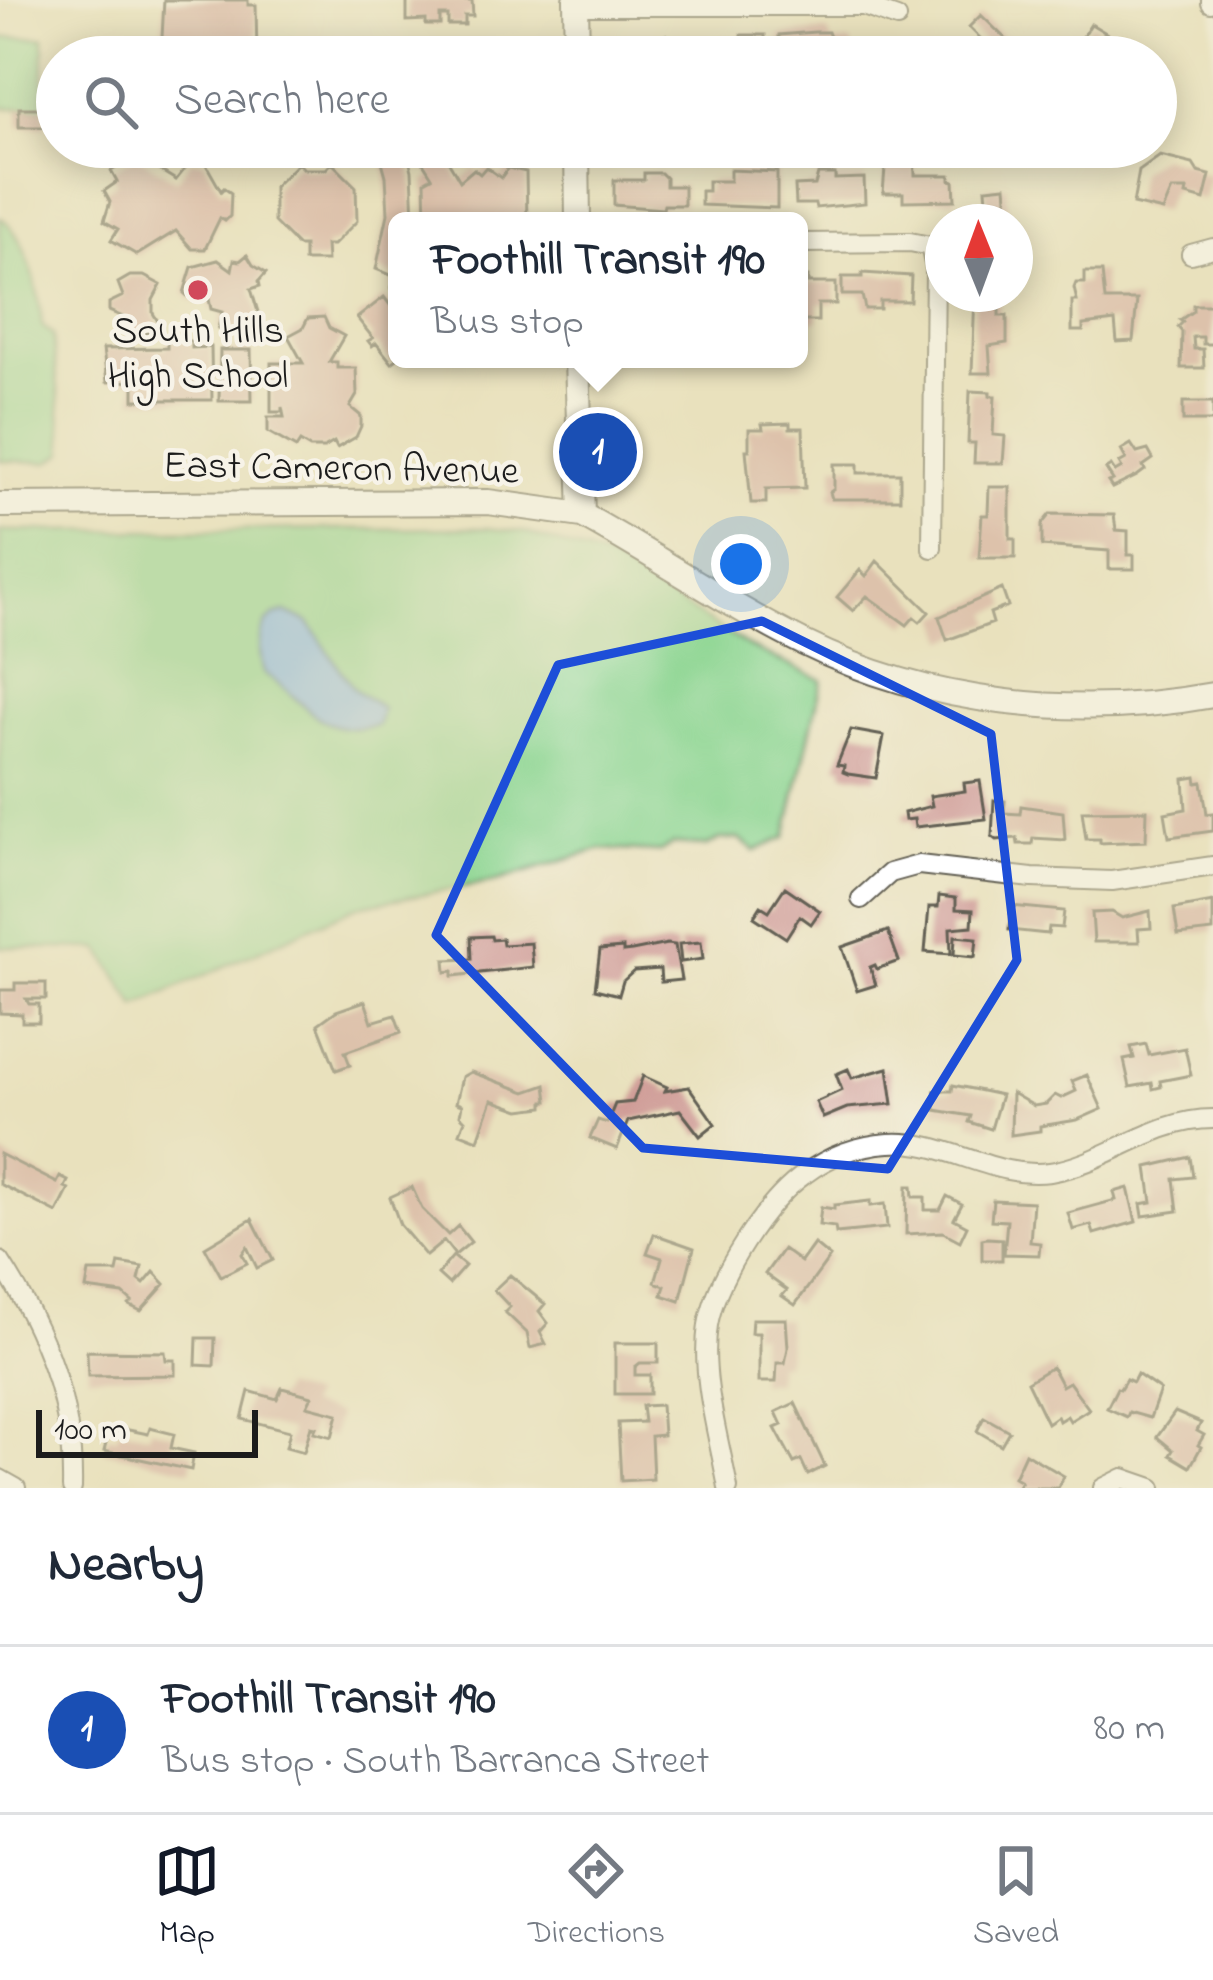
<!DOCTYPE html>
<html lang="en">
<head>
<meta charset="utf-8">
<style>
  :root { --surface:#fff; --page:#f2f2f3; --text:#1f2937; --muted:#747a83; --line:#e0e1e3; --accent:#111827 }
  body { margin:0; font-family:"Indie Flower",sans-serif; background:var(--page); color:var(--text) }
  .compass { position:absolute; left:925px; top:204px; width:108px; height:108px; border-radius:50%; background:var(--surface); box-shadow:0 6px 30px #0003; rotate:359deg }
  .scale { position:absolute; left:36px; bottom:30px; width:222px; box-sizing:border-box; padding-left:12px; border:6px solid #1c1c1c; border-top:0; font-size:33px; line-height:42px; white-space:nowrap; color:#1c1c1c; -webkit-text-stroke:9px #f7f3e8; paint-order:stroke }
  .you { position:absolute; left:741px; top:564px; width:42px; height:42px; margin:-30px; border:9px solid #fff; border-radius:50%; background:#1a73e8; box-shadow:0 0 0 18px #1a73e833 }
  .badge { display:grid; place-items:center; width:78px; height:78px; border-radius:50%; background:var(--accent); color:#fff; font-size:39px; font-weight:700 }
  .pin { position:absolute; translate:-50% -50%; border:6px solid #fff; box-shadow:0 3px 12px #0006 }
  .popup { position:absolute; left:388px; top:212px; width:420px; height:156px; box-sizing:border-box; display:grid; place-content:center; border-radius:18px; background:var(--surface); filter:drop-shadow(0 3px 9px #0005); font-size:39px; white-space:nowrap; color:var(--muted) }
  .popup b { font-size:45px; color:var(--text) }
  .popup::after { content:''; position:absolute; left:50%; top:100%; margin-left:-24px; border:24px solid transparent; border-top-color:var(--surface) }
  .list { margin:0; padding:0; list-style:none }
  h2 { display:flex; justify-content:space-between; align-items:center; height:156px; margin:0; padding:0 48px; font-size:51px }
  h2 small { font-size:39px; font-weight:400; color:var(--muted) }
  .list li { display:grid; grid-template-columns:78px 1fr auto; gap:36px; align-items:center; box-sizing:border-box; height:168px; padding:0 48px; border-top:3px solid var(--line) }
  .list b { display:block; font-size:45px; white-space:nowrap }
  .list p { margin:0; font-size:39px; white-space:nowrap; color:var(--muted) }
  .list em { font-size:39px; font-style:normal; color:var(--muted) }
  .icon { flex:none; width:66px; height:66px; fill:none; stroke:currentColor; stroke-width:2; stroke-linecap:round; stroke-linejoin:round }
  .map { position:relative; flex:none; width:1213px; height:1488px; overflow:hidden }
  .search { position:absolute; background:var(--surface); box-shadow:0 6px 30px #0003; left:36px; right:36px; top:36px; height:132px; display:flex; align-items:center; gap:30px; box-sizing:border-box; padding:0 42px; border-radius:66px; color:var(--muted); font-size:45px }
  .sheet { height:324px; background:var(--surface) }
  nav { display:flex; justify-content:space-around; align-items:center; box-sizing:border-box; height:168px; border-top:3px solid var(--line); background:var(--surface); font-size:33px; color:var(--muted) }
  nav a { display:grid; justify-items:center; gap:6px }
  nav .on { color:var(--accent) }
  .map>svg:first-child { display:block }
</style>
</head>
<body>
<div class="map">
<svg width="1213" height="1488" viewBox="0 0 1213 1488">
  <rect width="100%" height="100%" fill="#f7f3e8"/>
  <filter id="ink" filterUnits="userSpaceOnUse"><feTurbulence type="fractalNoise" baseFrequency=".00833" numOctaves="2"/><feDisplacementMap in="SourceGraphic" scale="24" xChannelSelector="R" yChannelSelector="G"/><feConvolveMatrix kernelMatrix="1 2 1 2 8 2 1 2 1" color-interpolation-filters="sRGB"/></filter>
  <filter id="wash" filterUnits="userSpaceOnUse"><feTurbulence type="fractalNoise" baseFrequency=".004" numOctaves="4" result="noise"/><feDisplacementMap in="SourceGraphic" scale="48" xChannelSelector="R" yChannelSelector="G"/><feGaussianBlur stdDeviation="2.7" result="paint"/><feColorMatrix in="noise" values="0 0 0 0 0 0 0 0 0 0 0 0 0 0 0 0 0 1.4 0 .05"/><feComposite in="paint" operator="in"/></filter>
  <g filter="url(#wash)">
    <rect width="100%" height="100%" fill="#e9e1bd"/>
    <!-- green -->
    <path fill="#8bd591" stroke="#547856" stroke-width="3" d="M44,37V108H0V38Z
      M0,217C27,235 40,294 42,326L53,335L64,453L49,462L0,461Z
      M486,528L523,532L611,560L749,647L822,680L786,837L755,851L739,839H720L707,846L673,844L660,852L601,849L500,880L358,906L136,1006L100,949L0,947V531Z"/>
    <!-- water -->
    <path fill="#7db2eb" stroke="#4c6784" stroke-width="3" d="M285,612L308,622L354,689L382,708L378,725C317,740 307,700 264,673C257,649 257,618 285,612Z"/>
    <g id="blocks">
      <!-- building -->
      <path fill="#cf9b96" d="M248,0V5H256L257,57H161L164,0Z
        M407,0L472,1L473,16H465V25H448V16H440V25H426V20L407,21Z
        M981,15L1013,46L1003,57H968L983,41L969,27Z
        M1091,24L1131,48L1129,52L1138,57H1096L1077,46Z
        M815,32H828L832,42H852V57L779,55V35Z
        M666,35L677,49L673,55L640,57Z
        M741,35H765V53L694,57V46H722V40H741Z
        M19,108H44L46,127H19Z
        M378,147H406L412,171L414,221H397V290L391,288L396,277L376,269L388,214L386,176Z
        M441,149L460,181L474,169L480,174L486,167L501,178L508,168L526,172L527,221H426L425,181L432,177L420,158Z
        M136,156L176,180L191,161H204L221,191L224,188L231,193L230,216L225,221L220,218L205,249H192L176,231L137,255L111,240L118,229L104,221L110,202L104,191L117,182L111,171Z
        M886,156H914L915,175H950V180L954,181L955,200L903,201V193H883Z
        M1160,156L1193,164L1198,172L1210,175L1204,200L1186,195L1187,190H1172L1163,211L1133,204L1139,171Z
        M298,163L304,169H326L332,163L356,187L357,221L333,245H326L327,261H304V246H298L274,222V187Z
        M730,170L777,172V208L701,205V191H708V181H730Z
        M644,173H661L666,178V186H684V205H664L663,209L614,205V180H644Z
        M818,174H835V179L864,178L865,203L816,208L815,204H796L795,186L815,185Z
        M1006,186L1009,222H982L981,215H988L986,188Z
        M247,255L253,265L266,273L259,281L260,286L251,289L262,325L251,335L218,328L222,312L211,309L209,299L194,302L184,293L192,267L218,260L232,270L234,260L240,261Z
        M1085,272H1102L1105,300H1137L1133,341L1117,342L1115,321L1083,325V331H1072V301H1077L1074,288L1076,283H1085Z
        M862,273L911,276L910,301H880V309H865L862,295H842V277H862Z
        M130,276H144L161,285L153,300V313L160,325L143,335L130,334L119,328L123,317L109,311V303L123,296L118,283Z
        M799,277H808V283H836V304H818V321H799Z
        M975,294L999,295V316H1007V343L989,346L991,373H972Z
        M384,297L397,314V359L392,363L376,343L372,346L368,341L373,338L357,318Z
        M1193,305H1213V344H1203V337H1193L1194,349H1203L1204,368H1181L1182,332L1178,327L1183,322L1180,320L1193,311Z
        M324,317L329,328L344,336L329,362H337V368H356L357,395L350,407L361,416V426L356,437L337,448L334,442L324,448H310L300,442L296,448L268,432V417H284L282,407V412H271V363H303L288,336L303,328L308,318Z
        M167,341H192V348L211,347L212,400H134V381L107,382L103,349L167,348Z
        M220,350H251L252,401H219Z
        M970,391L990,392V396H995L993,435L1005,436L1003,463H974L975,443H968Z
        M1183,402H1213V421H1183Z
        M790,423V428H803L805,488L766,489V503H751L746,450H749V429H763L762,424Z
        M1131,444L1137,453L1148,450L1153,459L1143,466L1145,470L1137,476L1112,488L1108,482L1113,480L1106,469L1111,466L1115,472L1122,468L1119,463L1126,459L1121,450Z
        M834,464H858V473H900V499H832L830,492L834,489Z
        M989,487H1010V539H1015V558H979L982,515H988Z
        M1050,514L1114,515L1116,530L1128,531V555H1134V569H1109V551L1042,546V524Z
        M877,561L929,612L920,622L914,617L907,625L867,596L853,611L837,597L860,570L866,576Z
        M1002,589L1008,606L990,613L993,623L947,640L939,617Z
        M851,730L884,736L876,778L848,774L843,772L844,766L837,765Z
        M1196,777L1197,783L1202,782L1207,814L1213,813V831L1169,837L1165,813L1186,809L1184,779Z
        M980,781L986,819L915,827L914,819L905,820L904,813L932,806L930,796L965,791L964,783Z
        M994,800L1005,801L1004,813L1020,814L1021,806L1063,812L1065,840L1033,838L1032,844H1018L1017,838L997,840L992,836Z
        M1147,810L1146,841L1100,843V839H1086L1082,811Z
        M785,887L820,911L811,924L800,916L786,938L754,917L761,906L769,911Z
        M939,896L956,898V909L973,910L972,926L950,928L951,954L925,952L929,907H938Z
        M1213,902V931L1178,935L1174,909Z
        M1011,906L1064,911L1062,928L1049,927L1048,934L1009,930Z
        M1150,911L1151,928L1138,929L1139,942H1094L1092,913L1112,912L1122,918Z
        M888,931L899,961L877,969L875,965L870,967L876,985L857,991L842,947Z
        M491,936L492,940L502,939L503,945L531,943L533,967L453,976V971L446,972L445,960L472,959L471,937Z
        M955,936L977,938L975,957L954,955Z
        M701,942L703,959L681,962L679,944Z
        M667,944L675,945L681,980L661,982L660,969L634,971L623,981L619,995L595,989L600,950L623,948V952L632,951Z
        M15,983H46V999H26L29,1004H39V1022H22V1014L0,1013V990H15Z
        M365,1001L372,1022L395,1015L401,1032L345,1052L350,1065L336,1070L318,1024L336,1011Z
        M1146,1044L1149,1055L1185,1048L1191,1075L1160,1081L1161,1087L1153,1089L1152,1083L1130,1087L1124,1060L1134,1058L1131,1047Z
        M888,1068L893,1104L847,1108L823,1118L816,1102L842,1090L836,1074L848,1069L852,1078Z
        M471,1072L526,1092L546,1085L548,1101H544V1107L520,1110L492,1100L478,1140L460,1133L465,1120L460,1115L462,1105L456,1103L462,1077Z
        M1087,1075L1102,1109L1077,1120L1040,1126V1131L1011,1135L1012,1093L1034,1106L1046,1104L1055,1095L1061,1098L1076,1091L1072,1081Z
        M643,1076L667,1087L665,1091L689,1087L715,1124L700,1136L680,1110L628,1121L617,1149L590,1138L598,1120L607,1123L615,1104L633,1102Z
        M953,1085L1001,1095L991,1129L969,1122L971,1116L935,1110V1091H952Z
        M0,1154L57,1183L60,1177L68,1181L65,1187L69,1189L57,1213L0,1184Z
        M1190,1157L1193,1177L1174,1179L1178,1211L1143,1216L1141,1204L1152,1202L1147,1167Z
        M907,1186H912L913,1197H925V1210H940L947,1196L962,1204L954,1219L967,1226L960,1241L943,1232L906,1234Z
        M412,1187L422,1209L448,1235L458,1226L471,1242L455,1255L444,1241L426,1256L400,1225L390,1197Z
        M1128,1188L1136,1222L1094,1234L1091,1225L1073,1230L1068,1213L1116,1200L1114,1192Z
        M993,1200L1033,1202L1030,1242L1040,1243L1039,1255L1004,1254L1007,1221L991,1220Z
        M870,1201V1206L885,1204L887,1228L836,1233L835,1227L819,1225L821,1207L834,1209V1205Z
        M252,1219L273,1260L257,1268L247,1247L242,1254L247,1263L221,1276L205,1247Z
        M654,1234L694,1248L680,1301L662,1295L665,1286L655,1282L662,1258L647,1253Z
        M987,1238L1002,1239V1260H982V1239Z
        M814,1244L830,1257L795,1305L782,1296L787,1290L765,1274L783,1249L801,1262Z
        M453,1256L465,1266L449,1284L438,1274Z
        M119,1263L142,1267L139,1280L144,1284L154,1272L165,1284L141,1311L129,1305L132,1302L123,1294L86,1289L89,1272H117Z
        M510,1275L545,1304L539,1311L548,1323L540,1332L546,1344L530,1348L527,1333L505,1312L510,1307L494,1290Z
        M752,1319H786L788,1348L785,1363H777L776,1382H759V1333H751Z
        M197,1338H215L214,1366L196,1365Z
        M615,1343H658V1363H640L635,1367V1375H650V1394H615Z
        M87,1351L165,1352L166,1360H175V1375L88,1376Z
        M1052,1367L1062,1386L1069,1382L1089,1409L1070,1421L1067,1416L1059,1421L1057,1416L1047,1423L1027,1382Z
        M1137,1374L1160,1390L1150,1418L1129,1412L1127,1417L1107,1408L1117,1388L1120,1389L1126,1379L1133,1382Z
        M282,1388L312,1396L307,1406L338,1414L332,1437L314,1432L316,1427L311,1426L304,1452L286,1447L290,1431L242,1419L249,1391L277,1399Z
        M795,1403L825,1466L808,1475L801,1460L794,1463L775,1428L782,1425L776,1412Z
        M661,1405L663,1435L651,1436L653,1479L621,1481L618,1423L644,1422L642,1406Z
        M1175,1412L1201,1423L1197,1431L1204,1435L1198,1445L1201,1447L1190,1467L1170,1455L1173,1450L1157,1437Z
        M984,1417L1009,1431L1001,1445L977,1431Z
        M119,1428L148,1434L150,1428L174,1434L171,1448L194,1453L191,1470L104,1451L108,1436L117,1438Z
        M1025,1453L1064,1476L1058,1488H1017L1021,1481L1014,1477Z"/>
    </g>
  </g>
  <g filter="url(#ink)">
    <use href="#blocks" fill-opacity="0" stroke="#646154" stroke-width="3"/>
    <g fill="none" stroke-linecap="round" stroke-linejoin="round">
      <defs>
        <path id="minor" d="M1211,3V0
          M576,6H863L897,18
          M799,243L910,242L930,246L935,268L932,548
          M1191,254L1213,248
          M861,899L890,873L919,865L1032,878L1112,881L1213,866
          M0,1261C45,1331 74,1404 72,1488
          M0,1479L16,1488
          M728,1488C719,1437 700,1377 708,1325C716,1278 765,1202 805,1174C829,1156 859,1145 889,1143C945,1139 994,1180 1050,1172C1108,1163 1152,1119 1213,1119
          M1103,1488L1123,1478L1152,1488"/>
        <path id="major" d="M576,0L577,57
          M577,147L578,221
          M577,359L582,515
          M0,505L488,502L582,515C657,556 727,605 804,643C929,705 1077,720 1213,695"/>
      </defs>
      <!-- minor casing -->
      <use href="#minor" stroke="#646154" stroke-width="22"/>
      <!-- major casing -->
      <use href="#major" stroke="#646154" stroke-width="28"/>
      <!-- minor -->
      <use href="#minor" stroke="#fff" stroke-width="18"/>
      <!-- major -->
      <use href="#major" stroke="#fff" stroke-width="24"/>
    </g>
  </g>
  <!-- marked area -->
  <path d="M0 0H1213V1488H0ZM762,621L991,734L1017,960L888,1169L643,1148L436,935L558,665Z" fill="#e9e1bd" fill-opacity=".55" fill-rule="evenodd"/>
  <path fill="none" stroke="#1d4ed8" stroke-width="9" stroke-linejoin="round" d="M762,621L991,734L1017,960L888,1169L643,1148L436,935L558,665Z"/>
  <!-- markers -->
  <circle fill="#d1495b" stroke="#f7f3e8" stroke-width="4.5" cx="198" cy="290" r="12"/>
  <g text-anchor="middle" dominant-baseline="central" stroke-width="9" stroke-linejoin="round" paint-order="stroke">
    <!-- poi labels -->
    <g font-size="39" fill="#1c1c1c" stroke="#f7f3e8">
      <text x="198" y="332">South Hills<tspan x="198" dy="45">High School</tspan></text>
    </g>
    <!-- street labels -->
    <g font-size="39" fill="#1c1c1c" stroke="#f7f3e8">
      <text transform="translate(341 470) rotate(1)">East Cameron Avenue</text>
    </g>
  </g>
</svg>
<svg class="compass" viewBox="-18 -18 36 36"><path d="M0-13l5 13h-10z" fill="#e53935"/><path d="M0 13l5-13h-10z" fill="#747a83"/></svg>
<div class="scale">100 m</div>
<div class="you"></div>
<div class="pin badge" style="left:598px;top:452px;background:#1a4fb4">1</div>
<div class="popup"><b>Foothill Transit 190</b>Bus stop</div>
<div class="search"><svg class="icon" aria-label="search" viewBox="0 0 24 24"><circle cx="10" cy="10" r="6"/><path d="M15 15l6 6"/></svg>Search here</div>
</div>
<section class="sheet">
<h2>Nearby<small></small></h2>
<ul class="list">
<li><span class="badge" style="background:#1a4fb4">1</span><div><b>Foothill Transit 190</b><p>Bus stop · South Barranca Street</p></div><em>80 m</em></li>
</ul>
</section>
<nav>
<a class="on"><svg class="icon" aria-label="map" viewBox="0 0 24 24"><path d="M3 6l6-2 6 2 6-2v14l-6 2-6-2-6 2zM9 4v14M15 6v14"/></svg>Map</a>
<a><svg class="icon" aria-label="directions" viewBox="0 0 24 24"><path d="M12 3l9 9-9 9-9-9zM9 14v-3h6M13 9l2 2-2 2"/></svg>Directions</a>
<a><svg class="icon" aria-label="saved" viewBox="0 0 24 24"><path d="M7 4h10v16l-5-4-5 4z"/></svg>Saved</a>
</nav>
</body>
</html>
